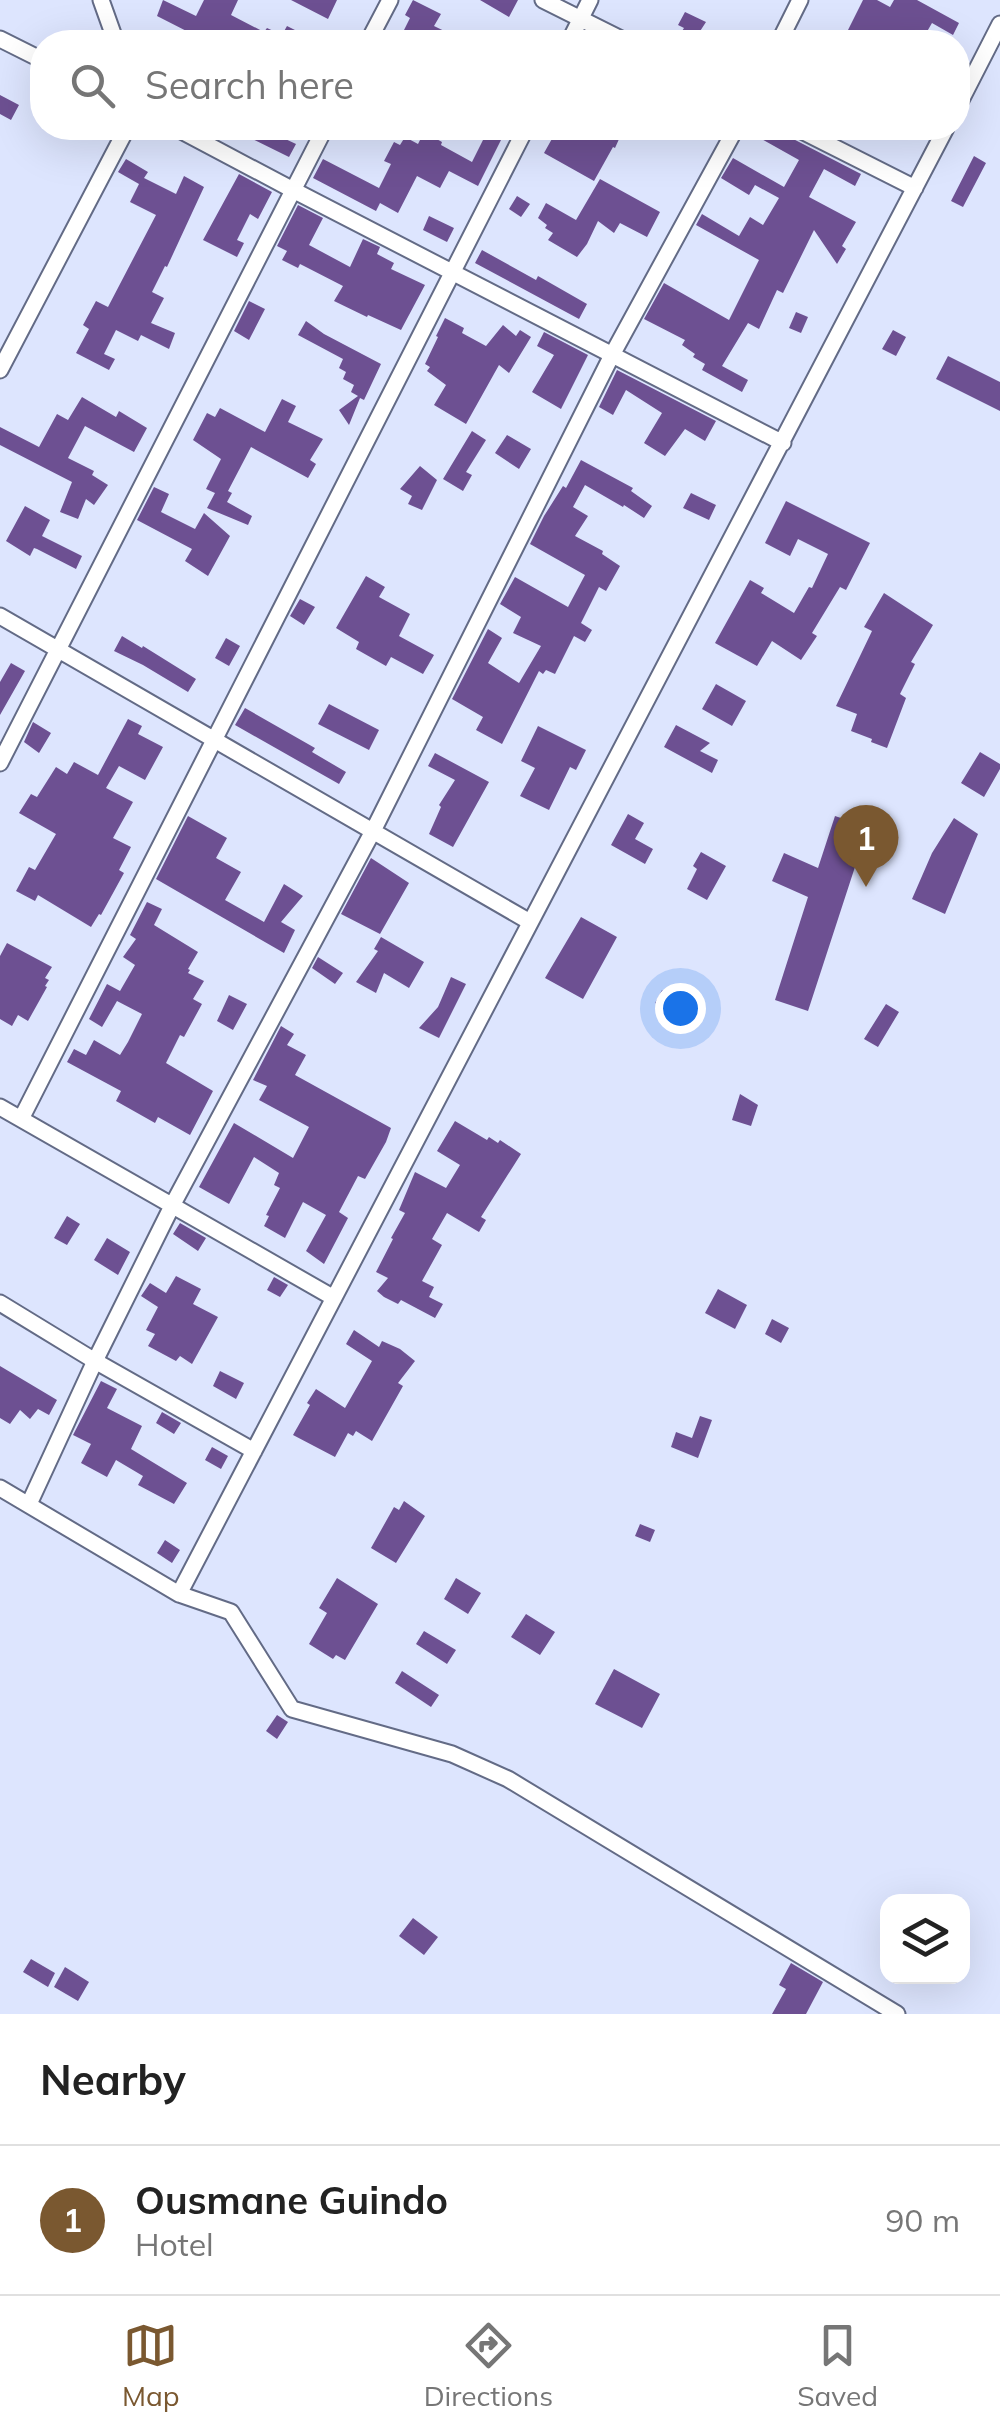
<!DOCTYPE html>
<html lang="en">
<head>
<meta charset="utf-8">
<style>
  :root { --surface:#fff; --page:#f6f6f6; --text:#222; --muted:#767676; --line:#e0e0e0; --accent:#7a5830 }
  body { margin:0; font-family:Mulish,sans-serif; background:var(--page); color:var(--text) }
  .controls { position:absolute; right:30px; bottom:30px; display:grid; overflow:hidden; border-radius:20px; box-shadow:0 10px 40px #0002 }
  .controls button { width:90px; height:90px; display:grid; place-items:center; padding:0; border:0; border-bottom:2px solid var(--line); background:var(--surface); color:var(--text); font:50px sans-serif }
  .you { position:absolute; left:680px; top:1008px; width:35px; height:35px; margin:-25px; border:8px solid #fff; border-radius:50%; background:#1a73e8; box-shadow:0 0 0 15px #1a73e833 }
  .badge { display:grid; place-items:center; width:65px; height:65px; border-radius:50%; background:var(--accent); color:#fff; font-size:32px; font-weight:700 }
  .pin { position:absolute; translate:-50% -82px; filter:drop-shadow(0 2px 5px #0008) }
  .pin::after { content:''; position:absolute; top:52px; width:35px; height:30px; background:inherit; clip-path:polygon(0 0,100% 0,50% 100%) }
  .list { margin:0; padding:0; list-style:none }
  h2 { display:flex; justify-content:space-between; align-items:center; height:130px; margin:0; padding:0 40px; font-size:42px }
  h2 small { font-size:32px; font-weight:400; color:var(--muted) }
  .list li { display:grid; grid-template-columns:65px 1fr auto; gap:30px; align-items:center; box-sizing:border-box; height:150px; padding:0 40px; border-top:2px solid var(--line) }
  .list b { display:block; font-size:38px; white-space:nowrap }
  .list p { margin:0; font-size:32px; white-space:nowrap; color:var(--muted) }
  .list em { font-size:32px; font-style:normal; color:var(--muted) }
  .icon { flex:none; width:55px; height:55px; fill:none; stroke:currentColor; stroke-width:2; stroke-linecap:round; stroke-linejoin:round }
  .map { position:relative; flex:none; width:1000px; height:2014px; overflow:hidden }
  .search { position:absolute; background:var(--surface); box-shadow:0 10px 40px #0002; left:30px; right:30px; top:30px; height:110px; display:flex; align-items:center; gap:25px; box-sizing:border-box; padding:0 35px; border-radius:40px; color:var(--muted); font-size:38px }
  .sheet { height:280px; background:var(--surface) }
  nav { display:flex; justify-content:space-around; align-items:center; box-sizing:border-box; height:140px; border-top:2px solid var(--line); background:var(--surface); font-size:28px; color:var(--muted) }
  nav a { display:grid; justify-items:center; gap:5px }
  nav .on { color:var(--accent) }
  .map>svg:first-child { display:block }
</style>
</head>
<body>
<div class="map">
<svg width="1000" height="2014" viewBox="0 0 1000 2014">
  <rect width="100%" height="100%" fill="#dde5fe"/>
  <!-- building -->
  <path fill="#6d5092" d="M163,0L196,16L204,0H238L231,15L264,32L267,28L282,35L287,26L299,32L296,42H208L157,16Z
    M291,0H337L328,19Z
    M413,0L441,14L434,26L467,42H398L410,18L405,15Z
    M480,0H518L509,17Z
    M863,0H877L890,7L894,0H917L959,23L953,35L932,23L921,42H842Z
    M685,12L706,22L693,42H675L684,28L678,25Z
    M0,95L19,105L11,120L0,114Z
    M230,128H262L296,144L289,157Z
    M489,128H507L478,186L449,171L440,188L417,176L398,213L380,203L376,211L313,178L323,159L379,188L391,164L384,161L394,142L400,145L405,137L418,144L424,132L442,142L441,145L472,162Z
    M558,128H624L615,148L613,147L594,181L544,153Z
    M747,128H772L861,174L855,186L824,169L809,197L856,222L842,246L846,249L837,264L814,230L783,293L777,290L759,329L748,323L722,366L748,380L742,392L702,370L705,364L693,357L695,354L682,345L685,340L644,319L664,283L729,320L759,260L696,225L702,214L739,236L750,217L763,225L779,198L755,185L749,195L721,178L733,158L784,187L799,160L747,131Z
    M974,156L986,163L963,207L951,201Z
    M126,159L148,172L144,178L176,194L184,176L204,187L167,267L165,266L152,292L164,298L151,323L175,333L169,349L141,335L138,341L116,330L104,354L115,359L109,370L76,353L89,329L83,325L96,301L108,307L156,215L130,202L139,184L118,172Z
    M239,174L272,192L258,219L250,214L237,240L244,243L237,257L203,240Z
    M600,179L660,212L647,237L620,223L614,233L598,221L587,244L577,257L548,240L553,233L545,228L547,225L538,218L546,203L576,220Z
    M517,196L530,204L521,217L509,209Z
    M298,205L323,218L309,245L350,267L363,239L380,247L377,254L394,263L391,269L425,285L401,330L368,315L367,317L334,301L343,286L304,266L300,264L298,268L282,260L287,251L277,246Z
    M429,216L454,228L447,242L423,230Z
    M482,250L536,280L538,276L587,304L579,319L475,263Z
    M249,301L265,309L249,340L234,331Z
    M796,312L808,317L801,333L789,328Z
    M445,318L464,328L462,333L486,346L503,325L516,336L520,330L531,337L509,373L499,365L466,424L434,405L446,385L427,371L430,367L425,364L438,337L436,336Z
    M306,321L324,334L381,364L364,400L360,398L349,425L339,410L358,396L351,392L354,385L343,379L346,372L339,368L343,359L298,335Z
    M893,330L906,337L896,356L882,349Z
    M544,332L588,355L561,409L532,392L554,355L537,346Z
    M948,356L1000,382V411L936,379Z
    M617,370L716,421L705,441L685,429L665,456L644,443L662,413L626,390L613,415L599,407Z
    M82,397L116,417L119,411L147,428L134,452L85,426L68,458L94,471L92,475L108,485L94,505L86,499L78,519L60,512L72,482L0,445V427L39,447L57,414L68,420Z
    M282,399L296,406L288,422L323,439L310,460L316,464L308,478L251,447L228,491L232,493L227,502L252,516L248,525L207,508L215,493L206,489L221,459L193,440L207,413L215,417L220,408L265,432Z
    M472,431L486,440L466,472L472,475L463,491L443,479Z
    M507,435L531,449L519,469L495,453Z
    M581,460L633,488L631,491L652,506L644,518L624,505L623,507L585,485L573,507L588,516L575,536L603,551L602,554L620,566L606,591L599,587L581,623L592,630L585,642L574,636L555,674L546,670L543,674L539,671L502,744L476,730L483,717L452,699L488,629L502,638L488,663L519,683L541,646L513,633L521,617L500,604L515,577L568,607L585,575L530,544L544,516L563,486L566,488Z
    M420,466L437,480L422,510L408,504L412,496L400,489Z
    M154,487L169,494L161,512L195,529L204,513L230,536L208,576L185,561L192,549L137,520Z
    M691,493L716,505L709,520L683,508Z
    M786,501L870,543L846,590L840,587L812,633L817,636L801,660L772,641L757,666L715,643L750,580L764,588L761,593L794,613L809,587L812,588L828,554L798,539L790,556L765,543Z
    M25,506L50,520L42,536L82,556L76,569L37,549L34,548L30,556L6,541Z
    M366,576L385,587L379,597L410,614L399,636L434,655L423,674L391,657L386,666L356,649L359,642L336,628Z
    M884,593L933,625L911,662L915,664L900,694L906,698L887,748L871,742L872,739L851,731L857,714L836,706L872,631L864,627Z
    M300,599L315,607L304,625L290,616Z
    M122,636L142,648L143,646L196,679L188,692L143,665L114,651Z
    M226,638L240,646L229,666L215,658Z
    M11,663L25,671L0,715V682Z
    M716,684L746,701L732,726L702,709Z
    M329,704L379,730L369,750L318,724Z
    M245,708L315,748L312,752L346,772L339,784L235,725Z
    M128,719L142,726L138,734L163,747L145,780L119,766L106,788L133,802L113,838L131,847L119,870L124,873L101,915L99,914L91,927L38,895L35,901L16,891L29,867L35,870L56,834L19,813L31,794L37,797L56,767L67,774L74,762L98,775Z
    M33,722L51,733L39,753L24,742Z
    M676,725L710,743L700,751L718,760L712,773L664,747Z
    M538,726L586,750L576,770L570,767L549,810L520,796L535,768L521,761Z
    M980,752L1000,764V769L984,797L961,783Z
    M435,753L489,782L453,847L429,834L441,807L439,805L455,780L428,766Z
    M628,814L644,823L635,839L653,849L645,864L611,845Z
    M188,816L227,838L216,858L241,872L225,900L264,922L284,884L303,896L281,922L295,930L284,953L156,879Z
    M835,816L868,827L808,1011L775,1000L808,897L772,881L784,853L818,868Z
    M954,818L978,834L945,914L912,899L932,853Z
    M701,852L726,866L707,900L687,889L697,869L693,866Z
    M371,858L409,883L380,934L341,914Z
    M147,902L162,909L154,925L198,952L188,969L190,970L188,973L204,981L193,999L202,1004L184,1037L180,1035L166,1063L213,1091L190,1135L158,1117L155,1123L116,1101L121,1091L67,1062L74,1049L86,1055L94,1040L120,1055L128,1042L142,1014L117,1001L102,1027L89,1019L107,984L120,991L135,965L123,957L136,939L130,935Z
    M581,917L617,937L583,999L545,978Z
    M381,937L424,962L409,988L384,973L376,993L356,982L378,951L374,949Z
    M7,943L52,967L45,978L49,980L45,986L47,987L28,1021L18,1015L12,1026L0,1019V956Z
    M318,957L343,973L335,984L312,968Z
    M451,977L466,984L439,1038L419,1028L438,1007Z
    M662,990L680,1000L672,1013L655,1003Z
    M229,995L247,1004L233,1030L217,1021Z
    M886,1004L899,1012L878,1047L864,1039Z
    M281,1026L294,1034L287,1045L306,1055L295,1075L391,1128L386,1142L365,1179L358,1176L339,1212L348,1218L324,1264L306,1251L326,1215L303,1202L285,1238L264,1226L269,1216L266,1215L280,1188L274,1185L279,1173L254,1157L229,1204L199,1187L234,1123L293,1158L309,1127L259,1100L267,1086L253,1080Z
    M740,1094L758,1105L751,1126L732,1120Z
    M455,1121L487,1140L489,1137L498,1143L500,1140L521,1154L481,1217L486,1220L479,1232L447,1213L432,1239L442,1245L422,1281L434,1287L429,1297L443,1304L435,1318L401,1300L398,1304L384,1297L377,1291L388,1278L376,1272L393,1239L391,1238L405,1213L399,1210L415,1172L446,1188L460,1165L437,1151Z
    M67,1216L80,1224L67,1245L54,1238Z
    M180,1223L206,1238L198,1251L173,1234Z
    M107,1238L130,1252L118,1275L94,1260Z
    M176,1276L201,1289L193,1304L218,1317L192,1364L180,1356L176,1361L148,1346L155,1334L146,1330L158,1307L141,1296L150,1283L166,1293Z
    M274,1277L288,1285L280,1297L267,1290Z
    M718,1289L747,1305L735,1329L705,1313Z
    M772,1319L789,1328L781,1343L765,1334Z
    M354,1330L379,1347L382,1341L400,1349L415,1361L398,1383L403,1386L372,1441L356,1431L353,1436L348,1433L335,1457L293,1435L310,1405L307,1403L316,1389L345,1408L372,1361L346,1344Z
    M0,1366L57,1400L49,1415L38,1409L30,1419L20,1410L10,1424L0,1418Z
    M220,1371L244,1383L236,1399L213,1386Z
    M101,1381L117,1389L107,1408L142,1426L131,1449L187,1483L174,1504L138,1485L143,1476L116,1460L107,1477L81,1463L91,1444L73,1435Z
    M162,1412L181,1423L174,1434L156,1423Z
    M700,1416L712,1420L698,1458L671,1447L676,1432L692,1438Z
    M212,1447L228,1456L221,1469L205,1460Z
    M404,1501L425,1516L396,1563L371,1548L394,1507L399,1510Z
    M640,1524L655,1530L650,1542L635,1536Z
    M165,1540L180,1550L172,1563L157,1553Z
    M337,1578L378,1604L345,1660L336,1655L333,1659L309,1644L327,1613L319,1608Z
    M456,1578L481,1593L468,1614L444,1599Z
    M526,1614L555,1632L540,1655L511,1637Z
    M424,1631L456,1650L447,1664L416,1644Z
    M614,1669L660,1694L642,1728L595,1704Z
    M402,1671L439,1695L431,1707L395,1683Z
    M277,1715L288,1722L277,1739L266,1731Z
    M413,1918L438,1937L424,1955L399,1936Z
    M31,1959L55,1973L48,1987L23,1972Z
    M791,1963L823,1982L806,2014H772L786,1989L779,1985Z
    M65,1967L89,1982L78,2001L54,1987Z"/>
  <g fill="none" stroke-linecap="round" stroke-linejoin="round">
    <defs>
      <path id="street" d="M101,0L116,42
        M543,0L627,42
        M0,39L42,60
        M368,42L390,0
        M569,42L590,0
        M779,42L800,0
        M958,106L1000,24
        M176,128L293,190L783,443
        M796,128L915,188
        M0,370L127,128
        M0,616L530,922
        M0,763L325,128
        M0,1107L334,1298
        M21,1119L526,128
        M0,1303L95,1361L254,1451
        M0,1488L179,1594L231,1612L292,1709L452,1754L508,1779L897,2014
        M29,1504L95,1361L173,1204L373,831L612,355L736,128
        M179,1594L946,128"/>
    </defs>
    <!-- street casing -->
    <use href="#street" stroke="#636b86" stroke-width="19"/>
    <!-- street -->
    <use href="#street" stroke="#fff" stroke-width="15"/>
  </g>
</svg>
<div class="controls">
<button><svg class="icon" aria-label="layers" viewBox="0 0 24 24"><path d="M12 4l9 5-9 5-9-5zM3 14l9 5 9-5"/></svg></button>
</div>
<div class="you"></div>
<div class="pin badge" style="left:866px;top:887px">1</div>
<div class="search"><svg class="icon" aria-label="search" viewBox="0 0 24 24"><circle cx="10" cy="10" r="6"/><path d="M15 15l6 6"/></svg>Search here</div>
</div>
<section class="sheet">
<h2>Nearby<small></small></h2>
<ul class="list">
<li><span class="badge">1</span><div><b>Ousmane Guindo</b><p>Hotel</p></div><em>90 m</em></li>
</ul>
</section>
<nav>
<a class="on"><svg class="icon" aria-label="map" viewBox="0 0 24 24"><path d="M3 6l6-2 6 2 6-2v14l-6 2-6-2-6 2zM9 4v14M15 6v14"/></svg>Map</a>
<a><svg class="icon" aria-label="directions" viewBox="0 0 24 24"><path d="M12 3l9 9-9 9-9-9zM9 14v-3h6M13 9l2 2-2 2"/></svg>Directions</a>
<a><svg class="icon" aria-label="saved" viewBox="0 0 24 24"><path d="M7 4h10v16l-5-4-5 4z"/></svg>Saved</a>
</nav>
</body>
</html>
